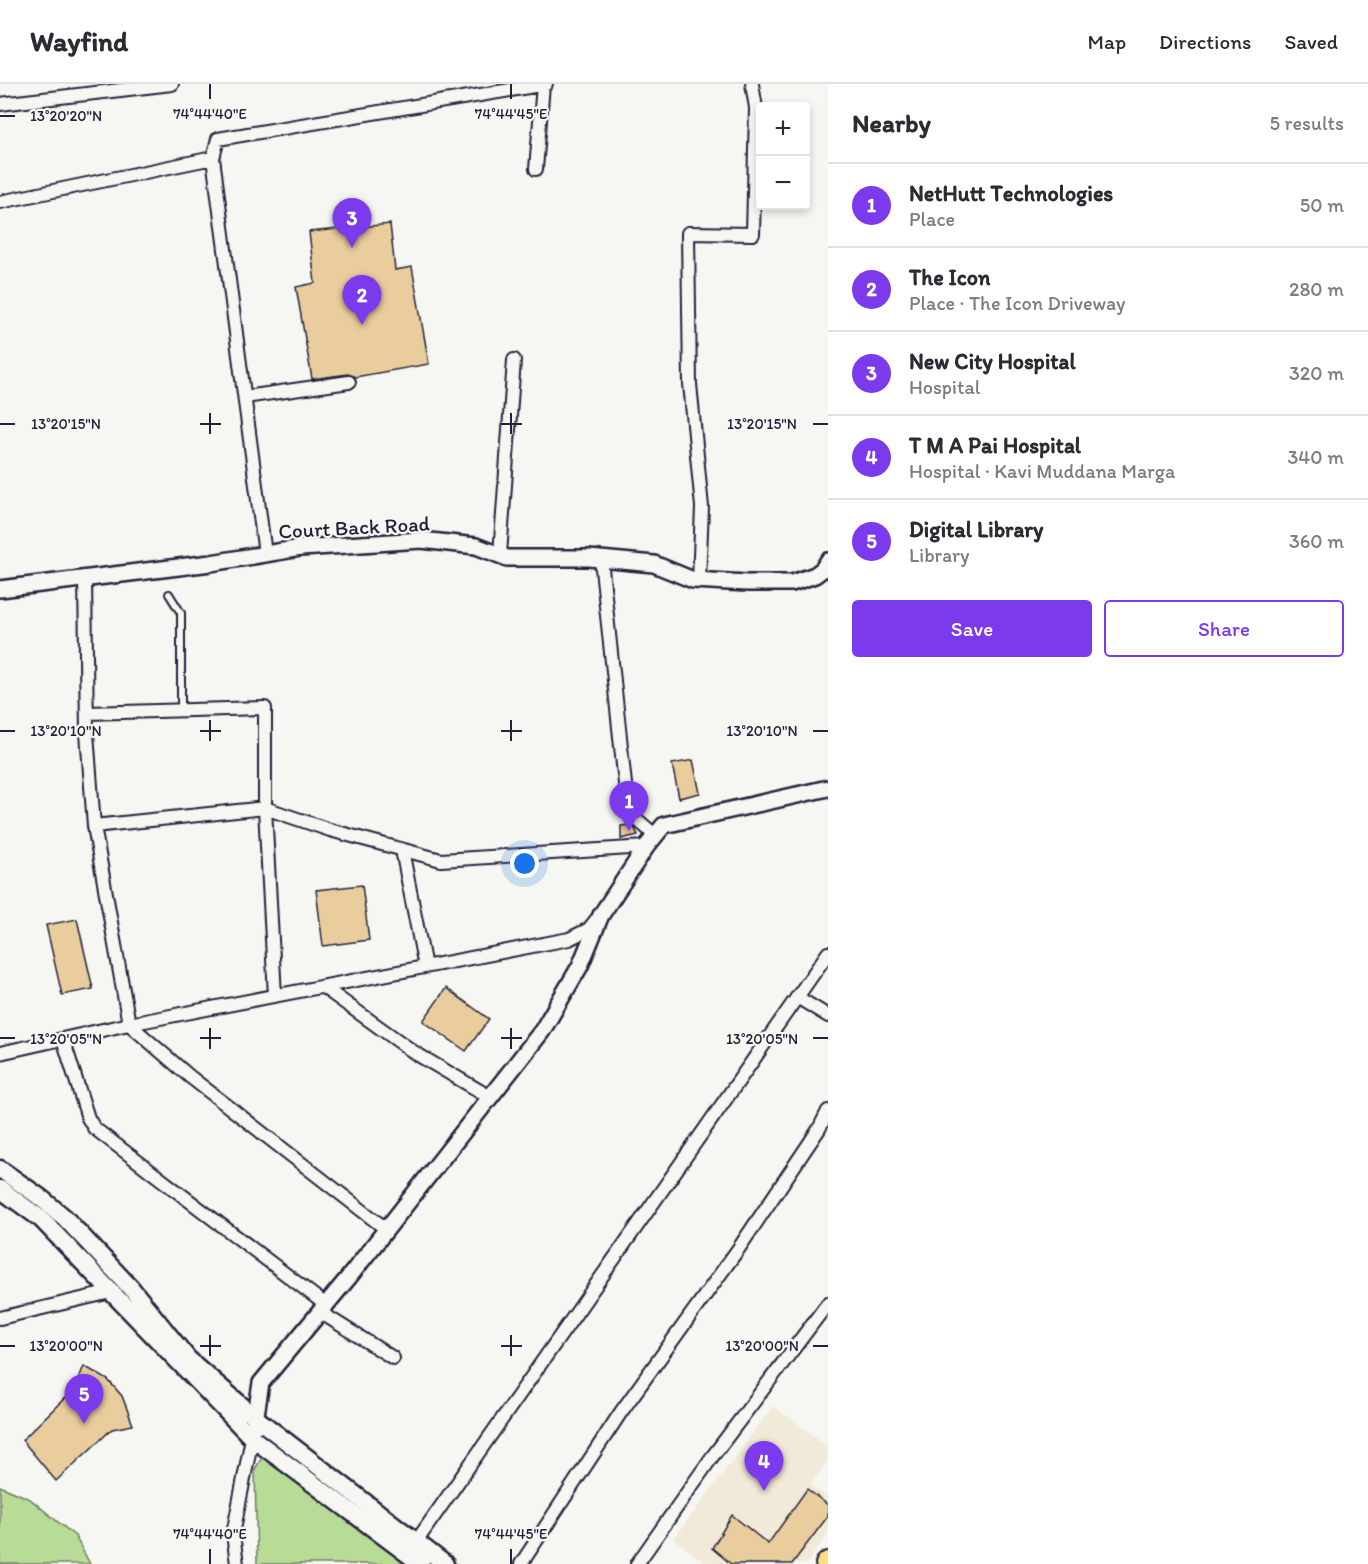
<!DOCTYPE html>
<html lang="en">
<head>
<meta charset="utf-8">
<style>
  :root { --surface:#fff; --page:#f2f2f3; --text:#2b2b33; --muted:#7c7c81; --line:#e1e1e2; --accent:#7c3aed }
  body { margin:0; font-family:Itim,sans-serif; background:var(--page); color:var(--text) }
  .controls { position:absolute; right:18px; top:18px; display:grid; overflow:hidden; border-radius:6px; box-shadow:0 3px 9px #0003 }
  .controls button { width:54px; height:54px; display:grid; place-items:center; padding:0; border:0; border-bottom:2px solid var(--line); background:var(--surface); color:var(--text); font:30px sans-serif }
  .you { position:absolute; left:525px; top:780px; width:21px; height:21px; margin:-15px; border:4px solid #fff; border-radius:50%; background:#1a73e8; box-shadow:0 0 0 9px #1a73e833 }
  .badge { display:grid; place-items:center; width:39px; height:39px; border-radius:50%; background:var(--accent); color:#fff; font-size:20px; font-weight:700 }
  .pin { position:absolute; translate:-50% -50px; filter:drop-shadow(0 2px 3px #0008) }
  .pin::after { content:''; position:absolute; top:32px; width:21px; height:18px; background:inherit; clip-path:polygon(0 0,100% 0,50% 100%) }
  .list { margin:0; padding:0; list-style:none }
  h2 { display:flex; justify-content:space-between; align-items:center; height:78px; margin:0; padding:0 24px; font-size:26px }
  h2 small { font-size:20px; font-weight:400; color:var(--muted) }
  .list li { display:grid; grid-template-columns:39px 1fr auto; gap:18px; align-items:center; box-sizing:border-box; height:84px; padding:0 24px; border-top:2px solid var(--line) }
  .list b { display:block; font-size:22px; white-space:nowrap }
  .list p { margin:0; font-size:20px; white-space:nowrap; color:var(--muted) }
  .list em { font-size:20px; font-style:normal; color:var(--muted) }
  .actions { display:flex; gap:12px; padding:18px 24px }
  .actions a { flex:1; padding:14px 0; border:2px solid var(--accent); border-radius:6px; text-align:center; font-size:21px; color:var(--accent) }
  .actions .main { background:var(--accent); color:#fff }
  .map { position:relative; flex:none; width:828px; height:1480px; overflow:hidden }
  header { display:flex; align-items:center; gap:36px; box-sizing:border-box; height:84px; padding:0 30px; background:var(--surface); border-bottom:2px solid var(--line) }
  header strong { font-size:28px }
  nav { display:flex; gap:33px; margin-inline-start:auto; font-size:21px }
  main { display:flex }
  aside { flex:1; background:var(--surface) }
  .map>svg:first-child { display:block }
</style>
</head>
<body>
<header>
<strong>Wayfind</strong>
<nav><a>Map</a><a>Directions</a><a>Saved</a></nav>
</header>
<main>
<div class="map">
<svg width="828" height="1480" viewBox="0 0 828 1480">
  <rect width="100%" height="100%" fill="#f6f6f2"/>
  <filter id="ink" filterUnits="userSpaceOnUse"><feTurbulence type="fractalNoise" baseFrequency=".0167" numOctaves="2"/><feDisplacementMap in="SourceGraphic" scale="12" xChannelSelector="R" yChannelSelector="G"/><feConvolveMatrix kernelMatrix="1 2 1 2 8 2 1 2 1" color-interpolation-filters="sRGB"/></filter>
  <g filter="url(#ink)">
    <!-- built -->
    <path fill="#f2ead8" d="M773,1322L828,1362V1377L810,1401L828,1414V1450L806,1480H707L674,1455Z"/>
    <!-- green -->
    <path fill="#b8db96" stroke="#6d7e68" stroke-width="1.5" d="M263,1372L407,1480H257L255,1385Z
      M0,1402L30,1415L75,1452L90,1480H0Z"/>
    <!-- building -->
    <path fill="#eacd9d" stroke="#22223b" stroke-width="1.5" d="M390,140L395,186L412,183L429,280L355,293L348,290L312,295L296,203L315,199L309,148Z
      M693,676L700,709L679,714L672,680Z
      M630,741L635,745L638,751L621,755V742Z
      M362,801L369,856L323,862L316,806Z
      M77,835L93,905L62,911L46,841Z
      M446,904L489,935L466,967L423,937Z
      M84,1282L108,1296L122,1312L133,1341L112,1345L56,1397L22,1356L75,1304Z
      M807,1405L828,1421V1432L792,1480H731L712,1464L732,1431L768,1460Z"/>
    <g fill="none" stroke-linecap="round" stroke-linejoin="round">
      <defs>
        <path id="service" d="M169,510L181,529V626"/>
        <path id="minor" d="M0,20L172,0
          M536,85L543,1
          M0,118L213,74
          M245,313L349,298
          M265,470L213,74L218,55L546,0
          M500,471L514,276
          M601,475L628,728L655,751
          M85,493L87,649L94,742L129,940L189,992L386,1145
          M699,497L702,423L690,300L688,149L753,150L756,24L752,0
          M87,629L265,624V724L275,912
          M94,742L265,724L330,746L441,776L646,763
          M402,766L425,883
          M323,903L415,969L490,1013
          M797,913L828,932
          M63,955L88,1034L94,1044L326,1221
          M0,969L129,940L569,855L589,845L596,836
          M320,1228L393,1274
          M0,1234L111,1208
          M416,1458L828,869
          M237,1480L233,1450L252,1354
          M521,1480L621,1328L739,1164L819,1045L828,1027
          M637,1480L712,1373L828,1219"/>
        <path id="tertiary" d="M0,505L211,479L301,464L421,456L476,462L507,474H589L654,480L693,496L747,499H792L815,491L823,485L828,477
          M254,1343L261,1299L349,1193L542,947L580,882L601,831L646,763L664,741L828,704"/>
        <path id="secondary" d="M0,1085L41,1114L64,1133L131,1204L188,1275L256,1334L445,1480
          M0,1105L41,1135L252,1354L421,1480"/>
        <path id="primary" d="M826,1480L828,1478"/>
      </defs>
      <!-- service casing -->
      <use href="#service" stroke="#22223b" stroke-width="10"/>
      <!-- minor casing -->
      <use href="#minor" stroke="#22223b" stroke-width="16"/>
      <!-- tertiary casing -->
      <use href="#tertiary" stroke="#22223b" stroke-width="20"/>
      <!-- secondary casing -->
      <use href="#secondary" stroke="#22223b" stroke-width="21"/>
      <!-- primary casing -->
      <use href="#primary" stroke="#22223b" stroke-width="24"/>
      <!-- service -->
      <use href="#service" stroke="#f6f6f2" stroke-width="6"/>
      <!-- minor -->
      <use href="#minor" stroke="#f6f6f2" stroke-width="12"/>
      <!-- tertiary -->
      <use href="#tertiary" stroke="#f6f6f2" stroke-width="15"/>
      <!-- secondary -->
      <use href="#secondary" stroke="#f6f6f2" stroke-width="16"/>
      <!-- primary -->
      <use href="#primary" stroke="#fedf80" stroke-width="20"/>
    </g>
  </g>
  <!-- ticks -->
  <path fill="none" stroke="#22223b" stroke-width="2" d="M210,0V15M511,0V15M0,32H15M210,329V350M511,329V350M0,340H15M200,340H221M501,340H522M813,340H828M210,636V657M511,636V657M0,647H15M200,647H221M501,647H522M813,647H828M210,944V965M511,944V965M0,954H15M200,954H221M501,954H522M813,954H828M210,1251V1272M511,1251V1272M0,1262H15M200,1262H221M501,1262H522M813,1262H828M210,1465V1480M511,1465V1480"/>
  <g text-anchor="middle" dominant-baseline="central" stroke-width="4.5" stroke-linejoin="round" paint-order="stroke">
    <!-- street labels -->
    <g font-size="21" fill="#22223b" stroke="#f6f6f2">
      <text transform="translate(354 443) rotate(-3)">Court Back Road</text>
    </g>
  </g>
  <g font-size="15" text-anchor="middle" fill="#22223b" stroke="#f6f6f2" stroke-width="4.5" stroke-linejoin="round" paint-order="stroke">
    <text x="210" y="35">74°44'40"E</text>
    <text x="511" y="35">74°44'45"E</text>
    <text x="66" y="37">13°20'20"N</text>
    <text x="66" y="345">13°20'15"N</text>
    <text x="762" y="345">13°20'15"N</text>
    <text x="66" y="652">13°20'10"N</text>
    <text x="762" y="652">13°20'10"N</text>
    <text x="66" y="960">13°20'05"N</text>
    <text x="762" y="960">13°20'05"N</text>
    <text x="66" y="1267">13°20'00"N</text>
    <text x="762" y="1267">13°20'00"N</text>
    <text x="210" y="1455">74°44'40"E</text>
    <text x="511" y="1455">74°44'45"E</text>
  </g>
</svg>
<div class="controls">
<button>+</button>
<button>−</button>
</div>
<div class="you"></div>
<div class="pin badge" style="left:629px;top:747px">1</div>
<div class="pin badge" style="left:362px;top:241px">2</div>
<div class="pin badge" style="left:352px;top:164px">3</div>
<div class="pin badge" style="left:764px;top:1407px">4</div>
<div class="pin badge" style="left:84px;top:1340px">5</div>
</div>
<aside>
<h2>Nearby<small>5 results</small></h2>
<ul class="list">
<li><span class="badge">1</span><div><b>NetHutt Technologies</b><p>Place</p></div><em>50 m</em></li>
<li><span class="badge">2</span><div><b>The Icon</b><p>Place · The Icon Driveway</p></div><em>280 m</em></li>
<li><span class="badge">3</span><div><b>New City Hospital</b><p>Hospital</p></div><em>320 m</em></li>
<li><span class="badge">4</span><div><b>T M A Pai Hospital</b><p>Hospital · Kavi Muddana Marga</p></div><em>340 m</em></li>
<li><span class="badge">5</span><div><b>Digital Library</b><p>Library</p></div><em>360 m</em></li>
</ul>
<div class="actions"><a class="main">Save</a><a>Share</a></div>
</aside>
</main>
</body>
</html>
